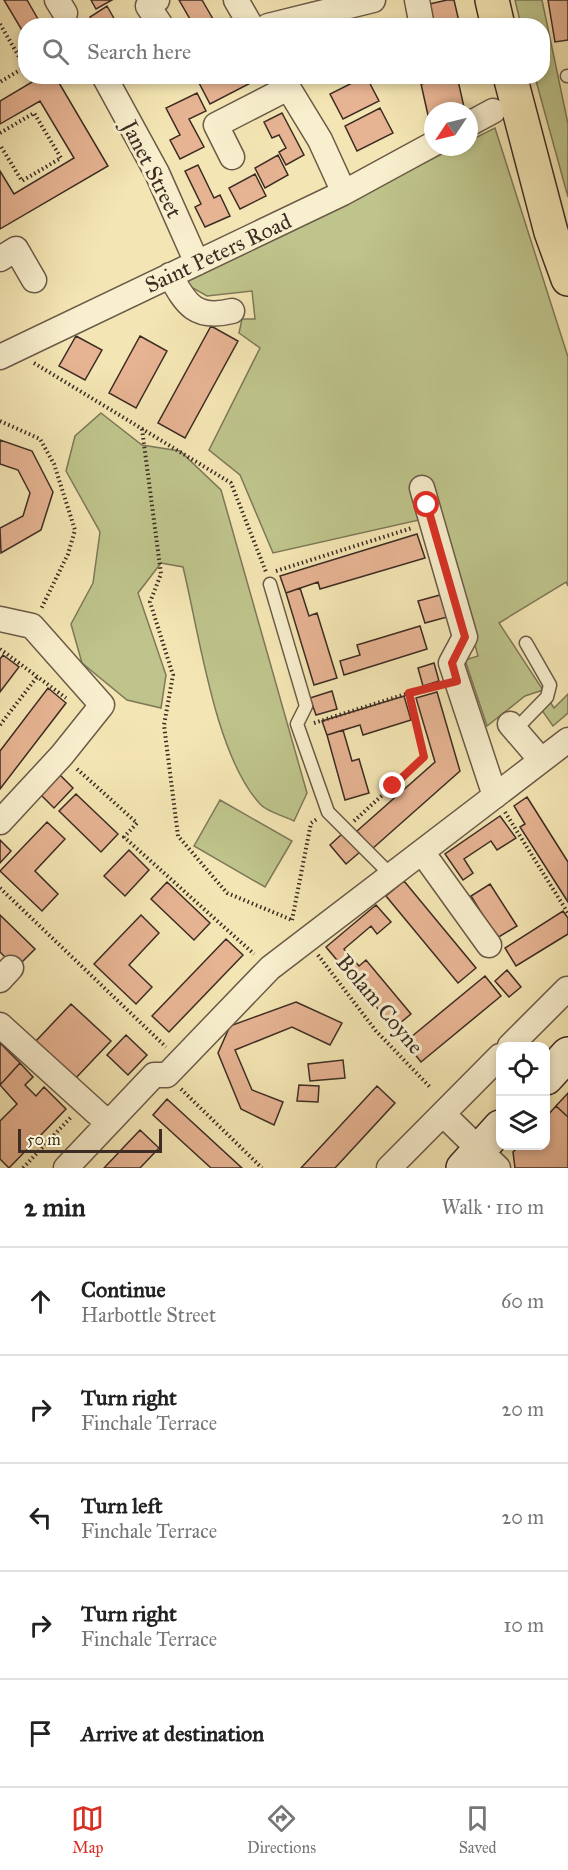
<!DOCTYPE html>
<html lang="en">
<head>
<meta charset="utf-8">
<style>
  :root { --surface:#fff; --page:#f2f2f2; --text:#222; --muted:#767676; --line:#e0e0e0; --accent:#d93025 }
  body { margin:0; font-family:"IM FELL Great Primer",serif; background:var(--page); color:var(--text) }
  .controls { position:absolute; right:18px; bottom:18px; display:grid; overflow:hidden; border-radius:12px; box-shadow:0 3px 9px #0003 }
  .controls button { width:54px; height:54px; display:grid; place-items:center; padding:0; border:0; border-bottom:2px solid var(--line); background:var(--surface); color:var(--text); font:30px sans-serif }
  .compass { position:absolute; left:424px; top:102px; width:54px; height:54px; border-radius:50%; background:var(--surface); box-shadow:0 3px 9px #0003; rotate:235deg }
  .scale { position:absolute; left:18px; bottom:15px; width:144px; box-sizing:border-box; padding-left:6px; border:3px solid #3d2c24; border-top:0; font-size:16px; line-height:21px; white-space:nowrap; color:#3d2c24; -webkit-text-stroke:4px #f8efce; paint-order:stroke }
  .stop { position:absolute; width:18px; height:18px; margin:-14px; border:4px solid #d93025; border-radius:50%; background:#fff }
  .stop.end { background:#d93025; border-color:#fff; box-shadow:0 2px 6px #0008 }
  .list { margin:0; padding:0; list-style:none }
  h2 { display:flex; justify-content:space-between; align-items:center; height:78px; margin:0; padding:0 24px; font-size:26px }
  h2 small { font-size:20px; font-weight:400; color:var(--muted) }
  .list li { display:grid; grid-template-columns:39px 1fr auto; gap:18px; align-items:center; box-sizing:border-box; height:108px; padding:0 24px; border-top:2px solid var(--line) }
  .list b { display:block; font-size:22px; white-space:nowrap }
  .list p { margin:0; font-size:20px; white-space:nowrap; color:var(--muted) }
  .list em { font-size:20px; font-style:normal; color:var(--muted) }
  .icon { flex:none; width:33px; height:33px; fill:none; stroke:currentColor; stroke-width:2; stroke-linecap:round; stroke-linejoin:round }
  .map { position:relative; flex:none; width:568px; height:1168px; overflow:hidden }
  .search { position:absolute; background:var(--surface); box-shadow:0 3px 9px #0003; left:18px; right:18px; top:18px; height:66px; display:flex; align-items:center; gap:15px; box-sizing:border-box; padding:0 21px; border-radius:24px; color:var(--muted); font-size:22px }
  .sheet { height:618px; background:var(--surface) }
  nav { display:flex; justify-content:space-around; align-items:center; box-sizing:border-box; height:84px; border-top:2px solid var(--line); background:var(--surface); font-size:16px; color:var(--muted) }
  nav a { display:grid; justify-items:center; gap:3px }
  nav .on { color:var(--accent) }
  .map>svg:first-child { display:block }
</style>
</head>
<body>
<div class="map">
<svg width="568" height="1168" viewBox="0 0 568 1168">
  <rect width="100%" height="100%" fill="#f4e6b4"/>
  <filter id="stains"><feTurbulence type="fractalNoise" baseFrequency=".00333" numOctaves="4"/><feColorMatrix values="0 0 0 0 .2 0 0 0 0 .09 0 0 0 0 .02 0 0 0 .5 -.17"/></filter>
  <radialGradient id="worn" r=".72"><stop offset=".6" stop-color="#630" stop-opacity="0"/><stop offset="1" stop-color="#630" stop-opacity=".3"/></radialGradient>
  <!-- green -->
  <path fill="#bec48b" stroke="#7e7858" stroke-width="1.5" d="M515,0H542L568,124V197L535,77L542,76V26L521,25Z
    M495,128L568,357V586L566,582L499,623L543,690L525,696L487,726L465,660L478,656L430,479L411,485L419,520L273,553L240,475L209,450L260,348L239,333L242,319H255L252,291L207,296L184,283L456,147H469V141Z
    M101,413L142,445L180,451L221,490L307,793L294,821C284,816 268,812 261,805C215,757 199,632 183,567L161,563L138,593L166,675L161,708L127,700L82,663L71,624L93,583L100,532L66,471L75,436Z
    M568,694V713L553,726L541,709L547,697L554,708Z
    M220,800L292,841L265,887L194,846Z"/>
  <!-- building -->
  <path fill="#e7b493" stroke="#3d2c24" stroke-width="1.5" d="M4,0H27L42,26H26V37Z
    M91,0H112L96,9Z
    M179,0H202L217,26H194Z
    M447,0H454L460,26H430L425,5Z
    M548,0H568V40L555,42Z
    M107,6L116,22L111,26H95L90,17Z
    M42,76H55L108,166L0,229V171L14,194L74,158L40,101L0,124V101Z
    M202,76H214L215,79L220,76H264L210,104L197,79Z
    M366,76L379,101L343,119L330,94Z
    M457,76L464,107L433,111V114L428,115L421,84Z
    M197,93L206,111L189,119L204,147L180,159L170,140L180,135L166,108Z
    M380,108L393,133L357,151L345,126Z
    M282,113L304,155L286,165L279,152L286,148L279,135L272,138L264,122Z
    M278,155L288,175L265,188L255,168Z
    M198,165L214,198L220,195L230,216L205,227L195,207L201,204L185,171Z
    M255,174L266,196L240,209L229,188Z
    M211,326L238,341L185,438L158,423Z
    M76,336L102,350L85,380L59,366Z
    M140,336L167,351L136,408L109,393Z
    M0,440L32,451L53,492L41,530L1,553L0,528L23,516L30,493L18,470L0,464Z
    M417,534L425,558L320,589L318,582L286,593L280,576Z
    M300,588L309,616L317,613L337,678L314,685L286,593Z
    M440,595L447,617L425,623L418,601Z
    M420,626L427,649L344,675L340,661L360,655L357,645Z
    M3,655L19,667L0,692V659Z
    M434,663L439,681L423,686L418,668Z
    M48,688L66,703L0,789V751Z
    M332,691L337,709L316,715L310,698Z
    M437,692L460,771L372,849L357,831L435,762L416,698Z
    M404,696L411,720L363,735L360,725L327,735L322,721Z
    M343,730L352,761L359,759L369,793L345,800L327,735Z
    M57,772L73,788L54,808L38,792Z
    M76,794L118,834L101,852L59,811Z
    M527,797L568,862V902L520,827L525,824L514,806Z
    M500,816L516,838L497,850L491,841L464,859L473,873L463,880L445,854Z
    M47,822L65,839L35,871L58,894L42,911L0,871Z
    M343,833L360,852L346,864L330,845Z
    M0,840L11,851L0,863Z
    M129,850L149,870L125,896L104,876Z
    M404,881L476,968L458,983L386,896Z
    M167,882L210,923L194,940L151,899Z
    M490,884L517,926L497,938L471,896Z
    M376,905L391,922L377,934L371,926L344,949L359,966L366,960L411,1014L394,1028L326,947Z
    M563,911L568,918V934L516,966L505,948Z
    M0,915L35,949L16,968L0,952Z
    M141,915L159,933L129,965L152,987L136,1004L94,964Z
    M226,939L243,955L169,1032L152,1016Z
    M507,970L521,987L509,997L495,981Z
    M485,976L501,996L421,1062L405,1042Z
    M296,1002L342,1023L330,1045L292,1027L235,1050L252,1090L283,1102L274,1125L241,1109L218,1053L230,1026Z
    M71,1004L111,1041L73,1081L34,1043Z
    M126,1035L147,1055L128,1075L107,1055Z
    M0,1043L20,1063L0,1085Z
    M343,1060L345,1078L310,1081L308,1064Z
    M20,1063L33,1077L25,1085L36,1096L44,1087L66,1109L9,1168L0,1159V1121L17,1104L0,1085Z
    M299,1085L319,1086L318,1102L297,1101Z
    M377,1086L395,1103L335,1168H301Z
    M568,1093V1117L556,1106Z
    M167,1099L242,1168H211L153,1115Z
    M556,1106L568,1117V1168H515L513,1152L519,1146H546V1117Z
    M140,1130L159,1148L140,1168H104Z"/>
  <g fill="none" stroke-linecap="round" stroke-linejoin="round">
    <defs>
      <path id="lane" d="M567,76H568
        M270,584L306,706L297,724L328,812L391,875
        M515,730L547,697L550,685L526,643"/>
      <path id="street" d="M57,0L65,13
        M157,0L148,6L160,24
        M236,0L251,26
        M417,0L422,26
        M268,26L373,0
        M104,76L157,173L197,263
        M281,76L320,140L341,186
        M469,124L493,111
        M232,157L216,125L288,88
        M0,259L16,249L34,280
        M170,275C186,305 196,320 232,311
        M0,357L343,193L433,144
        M422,488L465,637L451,663L495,796
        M0,619L32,626L102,705L62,755L0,822
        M510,724L541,760
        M422,852L489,945
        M0,980L11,968
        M0,1025L108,1123
        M510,1046L567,989
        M443,1114L498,1168
        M66,1168L154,1075H167L270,968L568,740
        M389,1168L500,1056"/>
      <path id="secondary" d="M546,1078L568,1054
        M463,1168L500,1127"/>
      <path id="primary" d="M492,0L498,26
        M510,76L551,232L568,279"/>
    </defs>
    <!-- lane casing -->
    <use href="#lane" stroke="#6b5a48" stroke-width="15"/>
    <!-- street casing -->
    <use href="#street" stroke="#6b5a48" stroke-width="27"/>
    <!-- secondary casing -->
    <use href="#secondary" stroke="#3d2c24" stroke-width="36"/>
    <!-- primary casing -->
    <use href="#primary" stroke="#3d2c24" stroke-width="36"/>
    <!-- path -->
    <path stroke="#3d2c24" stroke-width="4" stroke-dasharray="1.5 3" stroke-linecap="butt" d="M0,24L25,67L0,82
      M0,133L34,113L61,158L22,181L0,145
      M34,363L231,483L266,572
      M0,421L40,439L54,464L75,530L68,554L41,609
      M142,429L161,574L150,602L173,675L164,725L178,836L227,893L292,920
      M276,571L412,528
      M0,649L66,698
      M314,723L409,693
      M0,725L37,677
      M77,769L137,823L124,837L254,954
      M505,812L568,913
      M354,821L424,757L409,693L437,685
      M0,888L166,1047
      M292,920L311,823L317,819
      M318,955L376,1031L430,1087
      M181,1089L262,1168
      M23,1168L72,1116"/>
    <!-- lane -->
    <use href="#lane" stroke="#f8efce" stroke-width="12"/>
    <!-- street -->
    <use href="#street" stroke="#f8efce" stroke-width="24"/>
    <!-- secondary -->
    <use href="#secondary" stroke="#f8efce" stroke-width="33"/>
    <!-- primary -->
    <use href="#primary" stroke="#f4e6b4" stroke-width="33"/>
  </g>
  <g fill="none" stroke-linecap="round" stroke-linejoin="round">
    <!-- route -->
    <path stroke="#d93025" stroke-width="8" d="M393,786L424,757L409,693L457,681L452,663L465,637L427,505"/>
  </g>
  <g text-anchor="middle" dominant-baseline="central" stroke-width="6" stroke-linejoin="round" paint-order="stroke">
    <!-- street labels -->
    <g font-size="22" fill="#3d2c24" stroke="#f8efce">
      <text transform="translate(152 169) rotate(63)">Janet Street</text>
      <text transform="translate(218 253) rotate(-25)">Saint Peters Road</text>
      <text transform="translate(380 1004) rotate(50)">Bolam Coyne</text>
    </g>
  </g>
  <rect width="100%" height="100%" filter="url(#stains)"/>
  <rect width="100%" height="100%" fill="url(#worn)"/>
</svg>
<div class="controls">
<button><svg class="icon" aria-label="locate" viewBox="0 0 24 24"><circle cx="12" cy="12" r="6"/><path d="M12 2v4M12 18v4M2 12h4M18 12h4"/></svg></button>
<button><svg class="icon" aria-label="layers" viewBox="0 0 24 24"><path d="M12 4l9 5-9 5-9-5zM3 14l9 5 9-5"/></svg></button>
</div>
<svg class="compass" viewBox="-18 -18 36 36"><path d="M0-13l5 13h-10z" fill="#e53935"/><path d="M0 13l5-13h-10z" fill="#767676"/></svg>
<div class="scale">50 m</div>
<div class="stop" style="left:427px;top:505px"></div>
<div class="stop end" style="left:393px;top:786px"></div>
<div class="search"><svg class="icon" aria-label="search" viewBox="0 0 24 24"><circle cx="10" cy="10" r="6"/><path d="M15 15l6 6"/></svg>Search here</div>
</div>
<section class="sheet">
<h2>2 min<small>Walk · 110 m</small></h2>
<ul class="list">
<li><svg class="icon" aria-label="ahead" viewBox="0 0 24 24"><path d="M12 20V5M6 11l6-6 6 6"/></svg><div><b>Continue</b><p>Harbottle Street</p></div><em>60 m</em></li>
<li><svg class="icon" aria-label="right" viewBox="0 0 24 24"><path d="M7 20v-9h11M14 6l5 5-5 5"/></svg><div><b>Turn right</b><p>Finchale Terrace</p></div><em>20 m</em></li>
<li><svg class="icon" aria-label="left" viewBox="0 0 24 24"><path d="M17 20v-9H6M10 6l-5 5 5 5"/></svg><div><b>Turn left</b><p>Finchale Terrace</p></div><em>20 m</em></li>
<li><svg class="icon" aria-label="right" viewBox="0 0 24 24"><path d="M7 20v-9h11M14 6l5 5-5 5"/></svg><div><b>Turn right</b><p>Finchale Terrace</p></div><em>10 m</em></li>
<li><svg class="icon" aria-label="arrive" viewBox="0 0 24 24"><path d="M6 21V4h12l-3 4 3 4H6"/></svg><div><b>Arrive at destination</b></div></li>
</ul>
</section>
<nav>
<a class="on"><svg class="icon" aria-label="map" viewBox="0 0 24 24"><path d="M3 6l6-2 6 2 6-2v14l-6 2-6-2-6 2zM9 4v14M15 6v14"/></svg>Map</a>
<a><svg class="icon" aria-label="directions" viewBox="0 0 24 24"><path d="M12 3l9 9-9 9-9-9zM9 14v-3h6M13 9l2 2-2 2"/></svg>Directions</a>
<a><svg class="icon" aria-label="saved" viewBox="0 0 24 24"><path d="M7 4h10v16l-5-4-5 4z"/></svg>Saved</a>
</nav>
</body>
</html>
